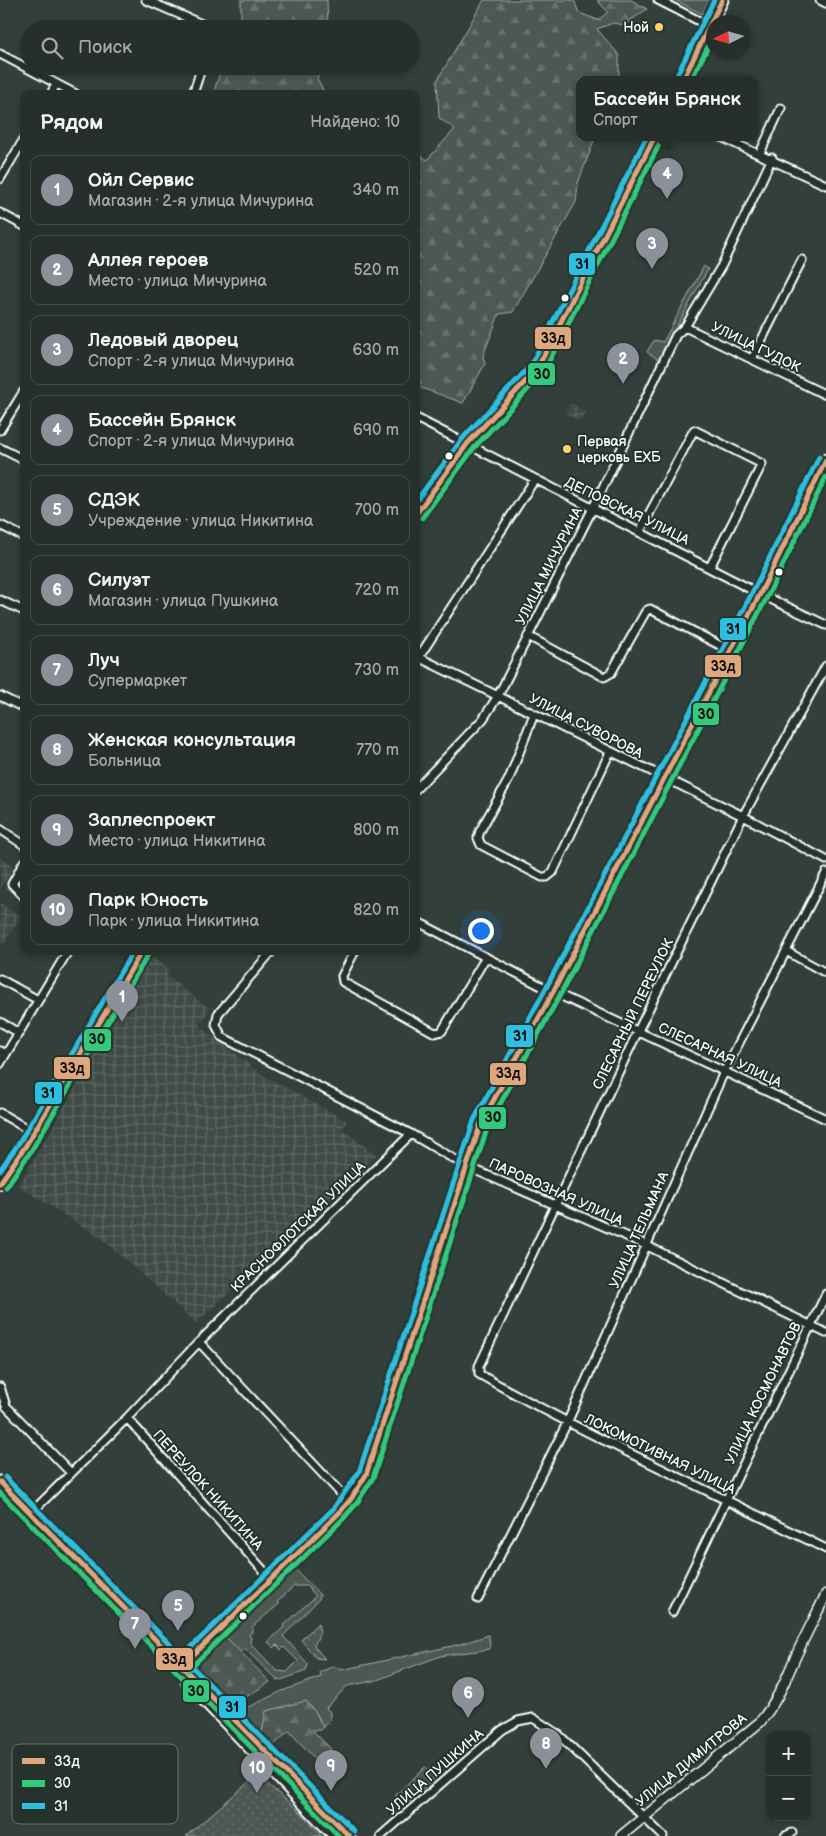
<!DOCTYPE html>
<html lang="ru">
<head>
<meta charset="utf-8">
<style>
  :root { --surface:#262f2c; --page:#323b38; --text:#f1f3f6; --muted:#a4a9a9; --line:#424a48; --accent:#8c9099 }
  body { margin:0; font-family:"Balsamiq Sans",sans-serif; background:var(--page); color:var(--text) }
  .controls { position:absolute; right:15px; bottom:15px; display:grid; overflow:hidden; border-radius:10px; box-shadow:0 2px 8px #0003 }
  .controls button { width:45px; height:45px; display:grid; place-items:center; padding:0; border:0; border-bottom:1px solid var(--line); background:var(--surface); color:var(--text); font:25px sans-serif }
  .compass { position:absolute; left:706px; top:15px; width:45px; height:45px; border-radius:50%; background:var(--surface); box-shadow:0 2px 8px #0003; rotate:265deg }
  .you { position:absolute; left:480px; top:930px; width:18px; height:18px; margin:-12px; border:4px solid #fff; border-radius:50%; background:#1a73e8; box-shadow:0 0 0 8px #1a73e833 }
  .badge { display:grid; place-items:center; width:32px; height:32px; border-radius:50%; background:var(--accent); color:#fff; font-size:16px; font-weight:700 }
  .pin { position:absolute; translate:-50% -41px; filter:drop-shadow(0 1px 2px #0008) }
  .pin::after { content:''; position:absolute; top:26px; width:18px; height:15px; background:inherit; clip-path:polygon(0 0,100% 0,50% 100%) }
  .popup { position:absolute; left:576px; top:76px; width:182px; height:65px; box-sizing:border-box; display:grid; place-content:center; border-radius:10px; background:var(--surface); filter:drop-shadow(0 1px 4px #0005); font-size:16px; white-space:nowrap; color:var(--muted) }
  .popup b { font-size:19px; color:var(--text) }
  .popup::after { content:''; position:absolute; left:50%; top:100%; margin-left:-10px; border:10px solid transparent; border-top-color:var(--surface) }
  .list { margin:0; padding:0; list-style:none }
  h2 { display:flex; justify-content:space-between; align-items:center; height:65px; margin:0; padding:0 20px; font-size:21px }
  h2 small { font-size:16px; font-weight:400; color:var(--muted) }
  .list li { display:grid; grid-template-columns:32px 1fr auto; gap:15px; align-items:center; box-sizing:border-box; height:70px; margin:0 10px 10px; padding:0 10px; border:1px solid var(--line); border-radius:10px }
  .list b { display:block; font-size:19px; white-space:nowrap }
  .list p { margin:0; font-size:16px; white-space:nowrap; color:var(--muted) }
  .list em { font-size:16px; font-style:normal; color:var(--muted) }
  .icon { flex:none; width:28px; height:28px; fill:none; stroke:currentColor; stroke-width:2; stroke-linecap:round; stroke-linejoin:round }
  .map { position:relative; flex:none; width:826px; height:1836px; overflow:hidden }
  .search { position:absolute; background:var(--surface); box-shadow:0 2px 8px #0003; left:20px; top:20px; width:400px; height:55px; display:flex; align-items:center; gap:12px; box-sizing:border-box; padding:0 18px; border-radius:28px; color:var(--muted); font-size:19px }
  .panel { position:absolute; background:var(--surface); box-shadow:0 2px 8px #0003; left:20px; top:90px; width:400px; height:865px; border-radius:10px }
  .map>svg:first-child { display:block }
</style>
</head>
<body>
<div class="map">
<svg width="826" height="1836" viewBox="0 0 826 1836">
  <defs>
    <pattern id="industrial-grid" width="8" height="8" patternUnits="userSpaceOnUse" patternTransform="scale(1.25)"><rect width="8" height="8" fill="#404c47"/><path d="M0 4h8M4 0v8" fill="none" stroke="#5d6763"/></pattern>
    <pattern id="forest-firs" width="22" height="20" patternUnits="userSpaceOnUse" patternTransform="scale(1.25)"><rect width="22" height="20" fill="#4d5853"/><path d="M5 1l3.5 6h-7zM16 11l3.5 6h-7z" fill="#68716d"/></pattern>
    <pattern id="park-dots" width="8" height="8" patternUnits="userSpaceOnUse" patternTransform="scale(1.25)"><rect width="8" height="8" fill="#4d5853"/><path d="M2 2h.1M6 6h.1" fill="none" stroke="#68716d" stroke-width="1.8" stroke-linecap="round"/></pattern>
  </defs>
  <rect width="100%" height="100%" fill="#333f3a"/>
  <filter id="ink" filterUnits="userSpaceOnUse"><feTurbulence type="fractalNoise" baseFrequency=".02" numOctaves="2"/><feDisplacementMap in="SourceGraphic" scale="10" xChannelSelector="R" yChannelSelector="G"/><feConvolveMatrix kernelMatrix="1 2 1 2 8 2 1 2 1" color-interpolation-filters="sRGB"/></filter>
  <g filter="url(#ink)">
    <!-- industrial -->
    <path fill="url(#industrial-grid)" d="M571,404L586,412L581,422L565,413Z
      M0,857L14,867L0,889Z
      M0,903L21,917L4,943H0Z
      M150,956L170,970L167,976L210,1009L199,1025L261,1074L347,1121L342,1129L376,1155L326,1205L196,1323L102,1239L19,1186Z"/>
    <!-- green -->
    <path fill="#4d5853" stroke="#a6aca9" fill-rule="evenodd" d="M675,0H709L702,14Z
      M704,266L708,269L659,360L647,352L654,340L663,342Z
      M292,1566L320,1595L319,1599L283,1636L308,1664L306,1671L278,1681L244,1648L240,1652L225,1636L196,1665L197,1660L232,1625C247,1623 254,1604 264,1593L267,1596L273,1591L270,1588ZM294,1586H307L316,1596L283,1626L284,1627L268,1642L274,1648L277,1645L281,1650L284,1647L298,1661L287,1672L277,1671L250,1643L251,1638L249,1635L252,1632V1627L279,1604L277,1602Z
      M489,1635L490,1649L440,1656L377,1680L347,1686L326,1708L330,1712V1720L323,1727L316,1713L267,1711L262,1733L240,1711L282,1691L321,1677L320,1672L334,1666L341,1670L457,1645Z
      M425,1767L435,1777L405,1806L395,1796Z"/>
    <!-- forest -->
    <path fill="url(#forest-firs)" stroke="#a6aca9" d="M241,0H327L328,29H241Z
      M484,0H574L579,13L598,20L608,12L597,0H631L647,9L624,25L613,23L597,29L619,55V79L580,80V138H595L578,183L576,202L513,312L499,314L483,356L485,364L463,403L416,386V152L427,160L455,129L439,118L437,81Z
      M222,66H325L317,78L325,94H213Z
      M225,1636L270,1682L233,1705L196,1665Z
      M306,1701L316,1713L323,1727L320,1730H312L331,1749L317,1761L289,1731L274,1745L262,1733L266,1711Z"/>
    <!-- park -->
    <path fill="url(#park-dots)" stroke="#a6aca9" d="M318,1623L320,1632L314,1646L325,1659L316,1658L301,1640Z
      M257,1775L300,1812L322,1836H186Z"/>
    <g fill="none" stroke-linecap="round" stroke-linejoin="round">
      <defs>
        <path id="minor" d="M146,0L204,25L206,29
          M658,0L709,26
          M820,0L826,3
          M0,54L76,94
          M51,94L56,84
          M193,94L202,66
          M723,138L826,185
          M760,153L781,108
          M0,179L24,139
          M0,213L24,226
          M685,327L722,265L772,158
          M752,359L802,260
          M416,418L760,594L826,625
          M0,430L24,391
          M0,448L24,460
          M0,525L24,537
          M640,531L694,430L762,464L710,567
          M0,600L24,611
          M528,636L604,677L611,673L646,611L650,609L729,650
          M416,656L743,816L826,860
          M419,657L535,479
          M826,666L743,816L638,1031L479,1366V1374L486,1378C596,1440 712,1492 826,1549
          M0,696L24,708
          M534,714L509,779L480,831L478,838L481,845L542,877H547L553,872L610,752
          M416,789L483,719L498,696L593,508L676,335L685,327L826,395
          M0,829L24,845
          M24,862L12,884L24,896
          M416,921L553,992L826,1119
          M272,951L218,1014L216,1025L222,1037L411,1134L466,1166L633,1239L826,1333
          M355,951L342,976L343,982L435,1033L442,1031L486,957
          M786,951L826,973
          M0,979L38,1000
          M0,1022L19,1033
          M0,1051L6,1054L68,951
          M0,1064L6,1054
          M0,1113L34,1133
          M203,1338L411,1134
          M0,1387L6,1406L71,1473
          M127,1418L271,1579
          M31,1513L127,1418L199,1342L349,1502
          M478,1599L567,1423L724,1072L826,873
          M672,1612L826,1294
          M381,1836L502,1730L518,1721L533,1718L559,1735L663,1836
          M785,1836L792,1833"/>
        <path id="tertiary" d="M621,1836L760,1722C775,1704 783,1686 792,1665C802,1641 815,1618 826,1594"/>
        <path id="primary" d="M683,80L722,0
          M416,514L468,443L537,369L654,138
          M0,1183L25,1147L142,951
          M0,1482C118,1599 234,1717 349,1836
          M183,1665L338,1514L351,1499L366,1475L481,1123L553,992L760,594L826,460
          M183,1667L188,1683L335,1836"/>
      </defs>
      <!-- minor casing -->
      <use href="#minor" stroke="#fff" stroke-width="11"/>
      <!-- tertiary casing -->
      <use href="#tertiary" stroke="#fff" stroke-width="12"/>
      <!-- primary casing -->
      <use href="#primary" stroke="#fff" stroke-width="15"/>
      <!-- minor -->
      <use href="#minor" stroke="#26332d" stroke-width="7"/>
      <!-- tertiary -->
      <use href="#tertiary" stroke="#26332d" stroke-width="9"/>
      <!-- primary -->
      <use href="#primary" stroke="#26332d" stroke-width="11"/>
      <defs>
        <path id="bus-1" d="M683,80L722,0
          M416,514L468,443L537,369L654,138
          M0,1183L25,1147L142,951
          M0,1482L349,1836
          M183,1665L338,1514L351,1499L366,1475L481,1123L553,992L760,594L826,460"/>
        <path id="bus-2" d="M691,80L714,35
          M422,518L474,448L543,373L661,141
          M6,1187L31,1151L148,955
          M0,1493L339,1836
          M188,1670L343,1519L357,1503L373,1478L488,1126L560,995L767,597L826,477"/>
        <path id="bus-3" d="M676,77L714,0
          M416,501L463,438L531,365L646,138
          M0,1170L19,1143L133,951
          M5,1477L354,1831
          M178,1660L333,1509L359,1472L474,1120L546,988L753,591L819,457"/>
      </defs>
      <!-- bus-1 casing -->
      <use href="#bus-1" stroke="#26332d" stroke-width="9"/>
      <!-- bus-2 casing -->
      <use href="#bus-2" stroke="#26332d" stroke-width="9"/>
      <!-- bus-3 casing -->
      <use href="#bus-3" stroke="#26332d" stroke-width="9"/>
      <!-- bus-1 -->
      <use href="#bus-1" stroke="#dfa77e" stroke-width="5"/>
      <!-- bus-2 -->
      <use href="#bus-2" stroke="#33ca7d" stroke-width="5"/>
      <!-- bus-3 -->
      <use href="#bus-3" stroke="#2dbfdf" stroke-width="5"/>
    </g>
  </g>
  <!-- markers -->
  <g fill="#ffd166" stroke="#26332d" stroke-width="2">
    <circle cx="659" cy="27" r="5"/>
    <circle cx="567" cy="449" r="5"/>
  </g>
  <g fill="#fff" stroke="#26332d" stroke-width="2">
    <circle cx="565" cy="298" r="4.5"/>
    <circle cx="449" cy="456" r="4.5"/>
    <circle cx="779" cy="572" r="4.5"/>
    <circle cx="243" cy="1616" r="4.5"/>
  </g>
  <g text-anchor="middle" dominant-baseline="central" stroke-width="4" stroke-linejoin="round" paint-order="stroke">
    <!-- poi labels -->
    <g font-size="14" fill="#fff" stroke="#26332d" text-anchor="end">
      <text x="649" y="27">Ной</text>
      <text x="577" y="441" text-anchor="start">Первая<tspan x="577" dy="16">церковь ЕХБ</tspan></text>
    </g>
    <!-- street labels -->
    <g font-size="14" fill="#fff" stroke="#26332d">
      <text transform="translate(756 347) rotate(26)">УЛИЦА ГУДОК</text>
      <text transform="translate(627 511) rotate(26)">ДЕПОВСКАЯ УЛИЦА</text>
      <text transform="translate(549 566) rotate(-63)">УЛИЦА МИЧУРИНА</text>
      <text transform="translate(586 726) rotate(27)">УЛИЦА СУВОРОВА</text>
      <text transform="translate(633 1014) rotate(-64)">СЛЕСАРНЫЙ ПЕРЕУЛОК</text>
      <text transform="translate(720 1055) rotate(25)">СЛЕСАРНАЯ УЛИЦА</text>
      <text transform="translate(556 1192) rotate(24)">ПАРОВОЗНАЯ УЛИЦА</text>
      <text transform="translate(298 1227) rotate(-44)">КРАСНОФЛОТСКАЯ УЛИЦА</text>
      <text transform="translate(639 1230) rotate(-66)">УЛИЦА ТЕЛЬМАНА</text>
      <text transform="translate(763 1393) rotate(-64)">УЛИЦА КОСМОНАВТОВ</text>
      <text transform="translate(660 1454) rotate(26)">ЛОКОМОТИВНАЯ УЛИЦА</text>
      <text transform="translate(208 1490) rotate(48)">ПЕРЕУЛОК НИКИТИНА</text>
      <text transform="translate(691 1760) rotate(-39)">УЛИЦА ДИМИТРОВА</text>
      <text transform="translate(435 1772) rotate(-41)">УЛИЦА ПУШКИНА</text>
    </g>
  </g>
  <!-- legend -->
  <rect x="12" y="1744" width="166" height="80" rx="8" fill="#26332d" stroke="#67706c" stroke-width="1"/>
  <rect x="22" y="1758" width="23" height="6" fill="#dfa77e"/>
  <rect x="22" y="1780" width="23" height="7" fill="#33ca7d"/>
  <rect x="22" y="1803" width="23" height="6" fill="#2dbfdf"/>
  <g font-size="14" fill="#fff">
    <text x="54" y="1766">33д</text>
    <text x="54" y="1788">30</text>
    <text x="54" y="1811">31</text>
  </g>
  <g stroke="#26332d" stroke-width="2">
    <rect x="568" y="252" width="28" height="24" rx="5" fill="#2dbfdf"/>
    <rect x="534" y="326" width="38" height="24" rx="5" fill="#dfa77e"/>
    <rect x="527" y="362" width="29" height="24" rx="5" fill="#33ca7d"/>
    <rect x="719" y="617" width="28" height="24" rx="5" fill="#2dbfdf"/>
    <rect x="704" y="654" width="38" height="24" rx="5" fill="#dfa77e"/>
    <rect x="692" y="702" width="28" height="24" rx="5" fill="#33ca7d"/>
    <rect x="505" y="1024" width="29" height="24" rx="5" fill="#2dbfdf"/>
    <rect x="83" y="1028" width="29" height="24" rx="5" fill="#33ca7d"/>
    <rect x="53" y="1056" width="38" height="24" rx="5" fill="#dfa77e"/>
    <rect x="489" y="1062" width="38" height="24" rx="5" fill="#dfa77e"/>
    <rect x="34" y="1081" width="29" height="24" rx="5" fill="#2dbfdf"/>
    <rect x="478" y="1106" width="29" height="24" rx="5" fill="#33ca7d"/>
    <rect x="155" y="1647" width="39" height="24" rx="5" fill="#dfa77e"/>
    <rect x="182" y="1679" width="28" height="24" rx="5" fill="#33ca7d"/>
    <rect x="218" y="1695" width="29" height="24" rx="5" fill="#2dbfdf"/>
  </g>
  <g font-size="14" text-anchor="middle" font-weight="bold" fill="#111">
    <text x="582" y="269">31</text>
    <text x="553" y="343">33д</text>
    <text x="542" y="379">30</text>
    <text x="733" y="634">31</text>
    <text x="723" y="671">33д</text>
    <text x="706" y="719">30</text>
    <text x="520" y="1041">31</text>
    <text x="97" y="1044">30</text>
    <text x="72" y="1073">33д</text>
    <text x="508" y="1078">33д</text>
    <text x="48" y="1098">31</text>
    <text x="493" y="1122">30</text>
    <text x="174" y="1664">33д</text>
    <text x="196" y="1696">30</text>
    <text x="232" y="1712">31</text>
  </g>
</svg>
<div class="controls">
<button>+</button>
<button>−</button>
</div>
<svg class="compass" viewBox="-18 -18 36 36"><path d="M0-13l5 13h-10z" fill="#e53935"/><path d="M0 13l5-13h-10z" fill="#a4a9a9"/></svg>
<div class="you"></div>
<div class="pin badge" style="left:122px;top:1022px">1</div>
<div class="pin badge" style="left:623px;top:384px">2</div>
<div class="pin badge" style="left:652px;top:269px">3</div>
<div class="pin badge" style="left:667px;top:199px">4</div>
<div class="popup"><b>Бассейн Брянск</b>Спорт</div>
<div class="pin badge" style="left:178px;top:1631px">5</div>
<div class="pin badge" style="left:468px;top:1718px">6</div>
<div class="pin badge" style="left:135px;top:1649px">7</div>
<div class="pin badge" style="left:546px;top:1769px">8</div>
<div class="pin badge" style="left:331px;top:1791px">9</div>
<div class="pin badge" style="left:257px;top:1793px">10</div>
<div class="search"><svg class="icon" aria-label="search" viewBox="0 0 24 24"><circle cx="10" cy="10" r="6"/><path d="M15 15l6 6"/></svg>Поиск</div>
<section class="panel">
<h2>Рядом<small>Найдено: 10</small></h2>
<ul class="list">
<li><span class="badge">1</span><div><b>Ойл Сервис</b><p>Магазин · 2-я улица Мичурина</p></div><em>340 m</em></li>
<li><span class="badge">2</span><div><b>Аллея героев</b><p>Место · улица Мичурина</p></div><em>520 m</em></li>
<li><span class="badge">3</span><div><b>Ледовый дворец</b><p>Спорт · 2-я улица Мичурина</p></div><em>630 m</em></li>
<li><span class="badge">4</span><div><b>Бассейн Брянск</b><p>Спорт · 2-я улица Мичурина</p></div><em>690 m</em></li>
<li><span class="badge">5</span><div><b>СДЭК</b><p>Учреждение · улица Никитина</p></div><em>700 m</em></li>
<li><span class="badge">6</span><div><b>Силуэт</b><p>Магазин · улица Пушкина</p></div><em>720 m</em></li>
<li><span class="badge">7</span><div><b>Луч</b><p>Супермаркет</p></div><em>730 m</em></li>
<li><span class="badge">8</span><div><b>Женская консультация</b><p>Больница</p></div><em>770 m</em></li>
<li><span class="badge">9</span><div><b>Заплеспроект</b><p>Место · улица Никитина</p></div><em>800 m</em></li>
<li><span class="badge">10</span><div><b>Парк Юность</b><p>Парк · улица Никитина</p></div><em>820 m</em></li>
</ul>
</section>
</div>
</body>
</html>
